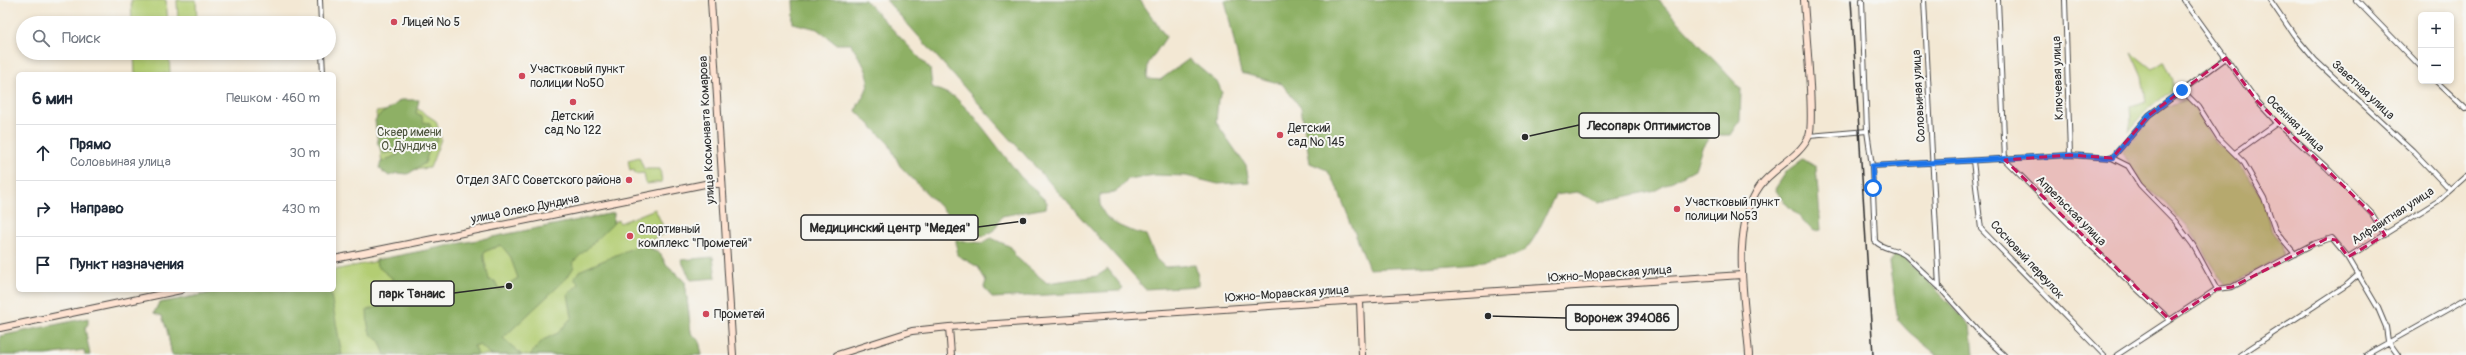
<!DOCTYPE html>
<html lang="ru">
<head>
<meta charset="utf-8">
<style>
  :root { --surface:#fff; --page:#f2f2f3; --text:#1f2937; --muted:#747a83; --line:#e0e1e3 }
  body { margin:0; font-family:Pangolin,sans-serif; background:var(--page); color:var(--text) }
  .controls { position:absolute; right:12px; top:12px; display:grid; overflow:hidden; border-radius:6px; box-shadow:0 2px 6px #0003 }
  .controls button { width:36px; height:36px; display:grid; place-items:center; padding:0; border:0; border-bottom:1px solid var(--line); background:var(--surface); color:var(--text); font:20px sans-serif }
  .stop { position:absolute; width:12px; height:12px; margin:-9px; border:3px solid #1a73e8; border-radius:50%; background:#fff }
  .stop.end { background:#1a73e8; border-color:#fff; box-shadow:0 1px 4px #0008 }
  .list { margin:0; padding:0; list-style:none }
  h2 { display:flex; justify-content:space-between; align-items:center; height:52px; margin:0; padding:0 16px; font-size:17px }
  h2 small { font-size:13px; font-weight:400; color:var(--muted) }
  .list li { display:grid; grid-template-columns:26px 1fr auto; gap:12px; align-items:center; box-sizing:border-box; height:56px; padding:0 16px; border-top:1px solid var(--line) }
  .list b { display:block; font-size:15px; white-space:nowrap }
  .list p { margin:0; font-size:13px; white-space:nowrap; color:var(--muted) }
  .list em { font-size:13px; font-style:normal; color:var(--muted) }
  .icon { flex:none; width:22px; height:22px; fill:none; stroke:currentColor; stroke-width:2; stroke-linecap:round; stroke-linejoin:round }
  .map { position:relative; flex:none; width:2466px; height:355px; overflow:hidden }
  .search { position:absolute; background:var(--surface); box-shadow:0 2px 6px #0003; left:16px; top:16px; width:320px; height:44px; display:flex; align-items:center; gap:10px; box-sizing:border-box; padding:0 14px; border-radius:22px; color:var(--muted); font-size:15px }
  .panel { position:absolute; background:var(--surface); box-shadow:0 2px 6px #0003; left:16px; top:72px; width:320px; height:220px; border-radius:6px }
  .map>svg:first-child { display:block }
</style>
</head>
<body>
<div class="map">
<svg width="2466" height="355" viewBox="0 0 2466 355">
  <rect width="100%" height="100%" fill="#f6f6f2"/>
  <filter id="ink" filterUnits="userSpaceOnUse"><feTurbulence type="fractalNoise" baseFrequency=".025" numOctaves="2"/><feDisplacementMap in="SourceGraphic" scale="8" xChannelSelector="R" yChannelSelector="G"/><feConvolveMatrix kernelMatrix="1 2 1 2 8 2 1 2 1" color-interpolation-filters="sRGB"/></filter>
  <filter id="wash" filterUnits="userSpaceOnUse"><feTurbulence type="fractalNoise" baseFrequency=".012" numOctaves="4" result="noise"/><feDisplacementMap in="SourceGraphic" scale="16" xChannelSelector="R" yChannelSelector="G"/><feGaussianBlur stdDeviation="0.9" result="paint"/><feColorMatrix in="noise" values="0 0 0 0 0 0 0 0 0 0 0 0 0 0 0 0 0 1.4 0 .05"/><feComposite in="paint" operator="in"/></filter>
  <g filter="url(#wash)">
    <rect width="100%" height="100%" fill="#f3e8d4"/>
    <!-- green -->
    <path fill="#b3cd73" stroke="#6f7c4f" d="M131,0H166L168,23H132Z
      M177,0H196L197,23H178Z
      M134,53H169L170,74H135Z
      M2132,53L2152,69L2164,61L2173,80V89L2146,111L2129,131L2131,120L2130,107L2146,102L2142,76Z
      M2189,100L2216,143L2230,152L2249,177L2263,201L2270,226L2281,245L2283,256L2226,287L2192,232L2164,202L2144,186L2122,152C2149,129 2147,107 2189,100Z
      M415,107L436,121L441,139L430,168L383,173L376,112Z
      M639,157L644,169H660L662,182L646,184L644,173L635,174L634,170L630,171L628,160Z
      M655,209L666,233L639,246L647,247L659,252L666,264L685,282L691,333L699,341L702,355H172L167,330L162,316L154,313L159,303L227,290H334V270L614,213L613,223L618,220L620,223Z"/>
    <!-- forest -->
    <path fill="#8eb065" stroke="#5c6e48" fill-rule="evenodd" d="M792,0H865L930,69L932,87L955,97L974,116L1020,176L1047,202L1046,208L1002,216L994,230L984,236L966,233L900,166L889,144L856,111C858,102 864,97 867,88C873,74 857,56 851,44H836L817,29L793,23Z
      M886,0H1140L1166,37L1148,64L1147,79L1160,80L1189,59L1218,83L1222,93L1218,100L1216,122L1246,166L1249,182L1218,184L1186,176L1155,175L1128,179C1119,191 1115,194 1100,194C1096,221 1124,229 1146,235L1156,259L1165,267L1195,265L1198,276V286L1145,289Z
      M1225,0H1658L1741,89L1740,121L1731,135H1711L1702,148L1695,169L1656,190L1599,202L1577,192L1555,195C1546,213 1539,234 1526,249C1510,267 1397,267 1369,269L1338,190L1327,170L1310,163L1301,108L1282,84L1241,73Z
      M400,100H419L416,113L422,116L423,122L429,123L433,131L438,135L437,141L431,144L425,163L408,174L397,173L389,176L379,168L381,162L399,154L404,150L384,154L378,144L375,120C382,111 392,109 400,100Z
      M1803,159L1816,167L1821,230L1814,231L1784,202L1775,189L1787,171Z
      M614,213L613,224L572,263L574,267L566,279L503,338L522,355H491L480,345L474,346L478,355H385L379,340C366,335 368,322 367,310L383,305L392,295V278L377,266L376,260ZM501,245L510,256L518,278L499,290L495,281L489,280C488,270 483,262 484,252Z
      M991,238L1011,247L1015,256L1047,283L1097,276L1108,269L1123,288L1119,291L992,298L984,287L986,281L978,267L957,255L956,240L982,243Z
      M637,246L647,247L659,252L666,264L685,282L691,333L699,341L702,355H530L543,340L558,333L572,317L568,294L579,284L574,279L579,271Z
      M1895,254L1904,256L1970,325L1973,355H1937L1909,332L1898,320L1889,263Z
      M713,257L716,278L691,280L681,260Z
      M227,290H330L342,355H172L167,330L162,316L154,313L159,303Z
      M88,318V324L85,328L90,355H85L84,350L46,355H0V336Z"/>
  </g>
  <g filter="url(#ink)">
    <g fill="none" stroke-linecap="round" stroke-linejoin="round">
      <defs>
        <path id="street" d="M320,0L321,23
          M1862,0L1867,131
          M1924,0L1939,287
          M1998,0L2005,160L2088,243L2170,320
          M2065,0L2070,155
          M2184,0L2256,100L2277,123L2326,167L2372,214L2385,235
          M2270,0L2294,35L2315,60L2413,151L2449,189
          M2356,0L2421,67
          M322,53L323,74
          M2436,81L2466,109
          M2182,90L2199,107L2218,137L2244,163L2264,198L2275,230L2295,254
          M1809,136L1867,131L1872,166L1875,241C1883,250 1895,248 1905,255L1939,287L1982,335L2004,355
          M2235,153L2277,123
          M2112,158L2128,166L2140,185L2175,221L2193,245L2217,289
          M1973,161L1981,229L2104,355
          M1872,166L2070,155L2112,158L2149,115L2226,58
          M2348,257L2438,201L2466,176
          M2217,289L2232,287L2313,244L2332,238L2348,257L2378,308L2386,327L2388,341L2398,355
          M2117,355L2217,289
          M2240,355L2348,284L2359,274
          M2366,355L2466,299"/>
        <path id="secondary" d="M711,0L733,355
          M334,259L705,184H721
          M1360,301L1362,355
          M949,327L951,355
          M0,328L181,290
          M837,355L912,331L949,327L1742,275
          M1749,355C1746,306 1729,229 1760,186C1773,168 1800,157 1809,136C1815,121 1805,23 1804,0"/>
      </defs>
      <!-- street casing -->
      <use href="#street" stroke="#494744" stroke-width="6"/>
      <!-- secondary casing -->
      <use href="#secondary" stroke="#494744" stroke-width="8"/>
      <!-- street -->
      <use href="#street" stroke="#fff" stroke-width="4"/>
      <!-- secondary -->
      <use href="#secondary" stroke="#fee3d2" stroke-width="6"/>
      <!-- rail -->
      <path stroke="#2b2b2b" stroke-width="1.5" d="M1851,0L1873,355"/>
    </g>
  </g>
  <g fill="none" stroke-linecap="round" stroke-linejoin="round" filter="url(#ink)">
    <!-- route -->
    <path stroke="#1a73e8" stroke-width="5" d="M1873,188L1872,166L2070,155L2112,158L2149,115L2182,90"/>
  </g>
  <!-- marked area -->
  <path fill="#c2185b" fill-opacity="0.2" stroke="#c2185b" stroke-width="3" stroke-dasharray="8 5" stroke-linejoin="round" d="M2226,58L2256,100L2372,214L2385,235L2348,257L2336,240L2326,239L2232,287L2217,289L2170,320L2005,160L2070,155L2112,158L2149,115Z"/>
  <!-- markers -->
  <g fill="#d1495b" stroke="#f6f6f2" stroke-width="1.5">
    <circle cx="394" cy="22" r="4"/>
    <circle cx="522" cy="76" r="4"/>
    <circle cx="573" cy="102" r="4"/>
    <circle cx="1280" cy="135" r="4"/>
    <circle cx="629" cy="180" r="4"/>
    <circle cx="1677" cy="209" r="4"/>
    <circle cx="630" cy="236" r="4"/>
    <circle cx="706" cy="314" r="4"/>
  </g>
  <g text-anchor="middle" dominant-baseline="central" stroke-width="4" stroke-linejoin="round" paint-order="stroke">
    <!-- poi labels -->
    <g font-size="12" fill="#2b2b2b" stroke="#f6f6f2" text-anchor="start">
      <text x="402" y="22">Лицей № 5</text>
      <text x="530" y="69">Участковый пункт<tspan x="530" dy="14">полиции №50</tspan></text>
      <text x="573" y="116" text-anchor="middle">Детский<tspan x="573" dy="14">сад № 122</tspan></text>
      <text x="1288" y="128">Детский<tspan x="1288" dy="14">сад № 145</tspan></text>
      <text x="621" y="180" text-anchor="end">Отдел ЗАГС Советского района</text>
      <text x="1685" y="202">Участковый пункт<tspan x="1685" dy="14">полиции №53</tspan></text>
      <text x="638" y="229">Спортивный<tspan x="638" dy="14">комплекс "Прометей"</tspan></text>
      <text x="714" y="314">Прометей</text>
    </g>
    <!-- street labels -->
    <g font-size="12" fill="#2b2b2b" stroke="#f6f6f2">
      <text transform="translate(2058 78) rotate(-92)">Ключевая улица</text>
      <text transform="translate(2363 90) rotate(43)">Заветная улица</text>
      <text transform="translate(1919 96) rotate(-93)">Соловьиная улица</text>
      <text transform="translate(2295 124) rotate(44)">Осенняя улица</text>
      <text transform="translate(707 130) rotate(-93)">улица Космонавта Комарова</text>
      <text transform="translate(525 209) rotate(-11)">улица Олеко Дундича</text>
      <text transform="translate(2071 211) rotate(45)">Апрельская улица</text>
      <text transform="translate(2393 216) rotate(-33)">Алфавитная улица</text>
      <text transform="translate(2027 260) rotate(47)">Сосновый переулок</text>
      <text transform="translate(1610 274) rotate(-4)">Южно-Моравская улица</text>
      <text transform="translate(1287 294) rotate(-4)">Южно-Моравская улица</text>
    </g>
    <!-- park labels -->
    <g font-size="12" fill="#4d543d" stroke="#f6f6f2">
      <text x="409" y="132">Сквер имени<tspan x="409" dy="14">О. Дундича</tspan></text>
    </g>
  </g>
  <!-- callouts -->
  <path fill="none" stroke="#2b2b2b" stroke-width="1.5" d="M1525 137L1579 125M1023 221L978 227M509 286L454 293M1488 316L1566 318"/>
  <g fill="#2b2b2b" stroke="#f6f6f2" stroke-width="1.5">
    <circle cx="1525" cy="137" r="4"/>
    <circle cx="1023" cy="221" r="4"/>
    <circle cx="509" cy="286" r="4"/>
    <circle cx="1488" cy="316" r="4"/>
  </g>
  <g fill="#f6f6f2" stroke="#2b2b2b" stroke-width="1.5">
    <rect x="1579" y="113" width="140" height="25" rx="4"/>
    <rect x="801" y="215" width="177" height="25" rx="4"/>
    <rect x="371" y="281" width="83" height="25" rx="4"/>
    <rect x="1566" y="305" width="112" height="25" rx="4"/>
  </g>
  <g font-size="13" text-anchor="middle" font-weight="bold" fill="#2b2b2b">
    <text x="1649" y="130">Лесопарк Оптимистов</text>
    <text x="890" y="232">Медицинский центр "Медея"</text>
    <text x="412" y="298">парк Танаис</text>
    <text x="1622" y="322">Воронеж 394086</text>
  </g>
</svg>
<div class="controls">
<button>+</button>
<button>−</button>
</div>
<div class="stop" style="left:1873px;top:188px"></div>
<div class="stop end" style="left:2182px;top:90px"></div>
<div class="search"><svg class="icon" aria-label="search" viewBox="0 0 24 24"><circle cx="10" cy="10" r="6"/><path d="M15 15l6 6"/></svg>Поиск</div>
<section class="panel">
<h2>6 мин<small>Пешком · 460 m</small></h2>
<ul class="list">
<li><svg class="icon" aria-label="ahead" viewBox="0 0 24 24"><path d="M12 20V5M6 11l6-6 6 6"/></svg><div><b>Прямо</b><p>Соловьиная улица</p></div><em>30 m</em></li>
<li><svg class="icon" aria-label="right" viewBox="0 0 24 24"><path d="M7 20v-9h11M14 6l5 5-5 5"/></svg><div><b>Направо</b></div><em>430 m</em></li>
<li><svg class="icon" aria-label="arrive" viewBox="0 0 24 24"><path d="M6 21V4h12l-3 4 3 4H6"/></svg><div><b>Пункт назначения</b></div></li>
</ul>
</section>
</div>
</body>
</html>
